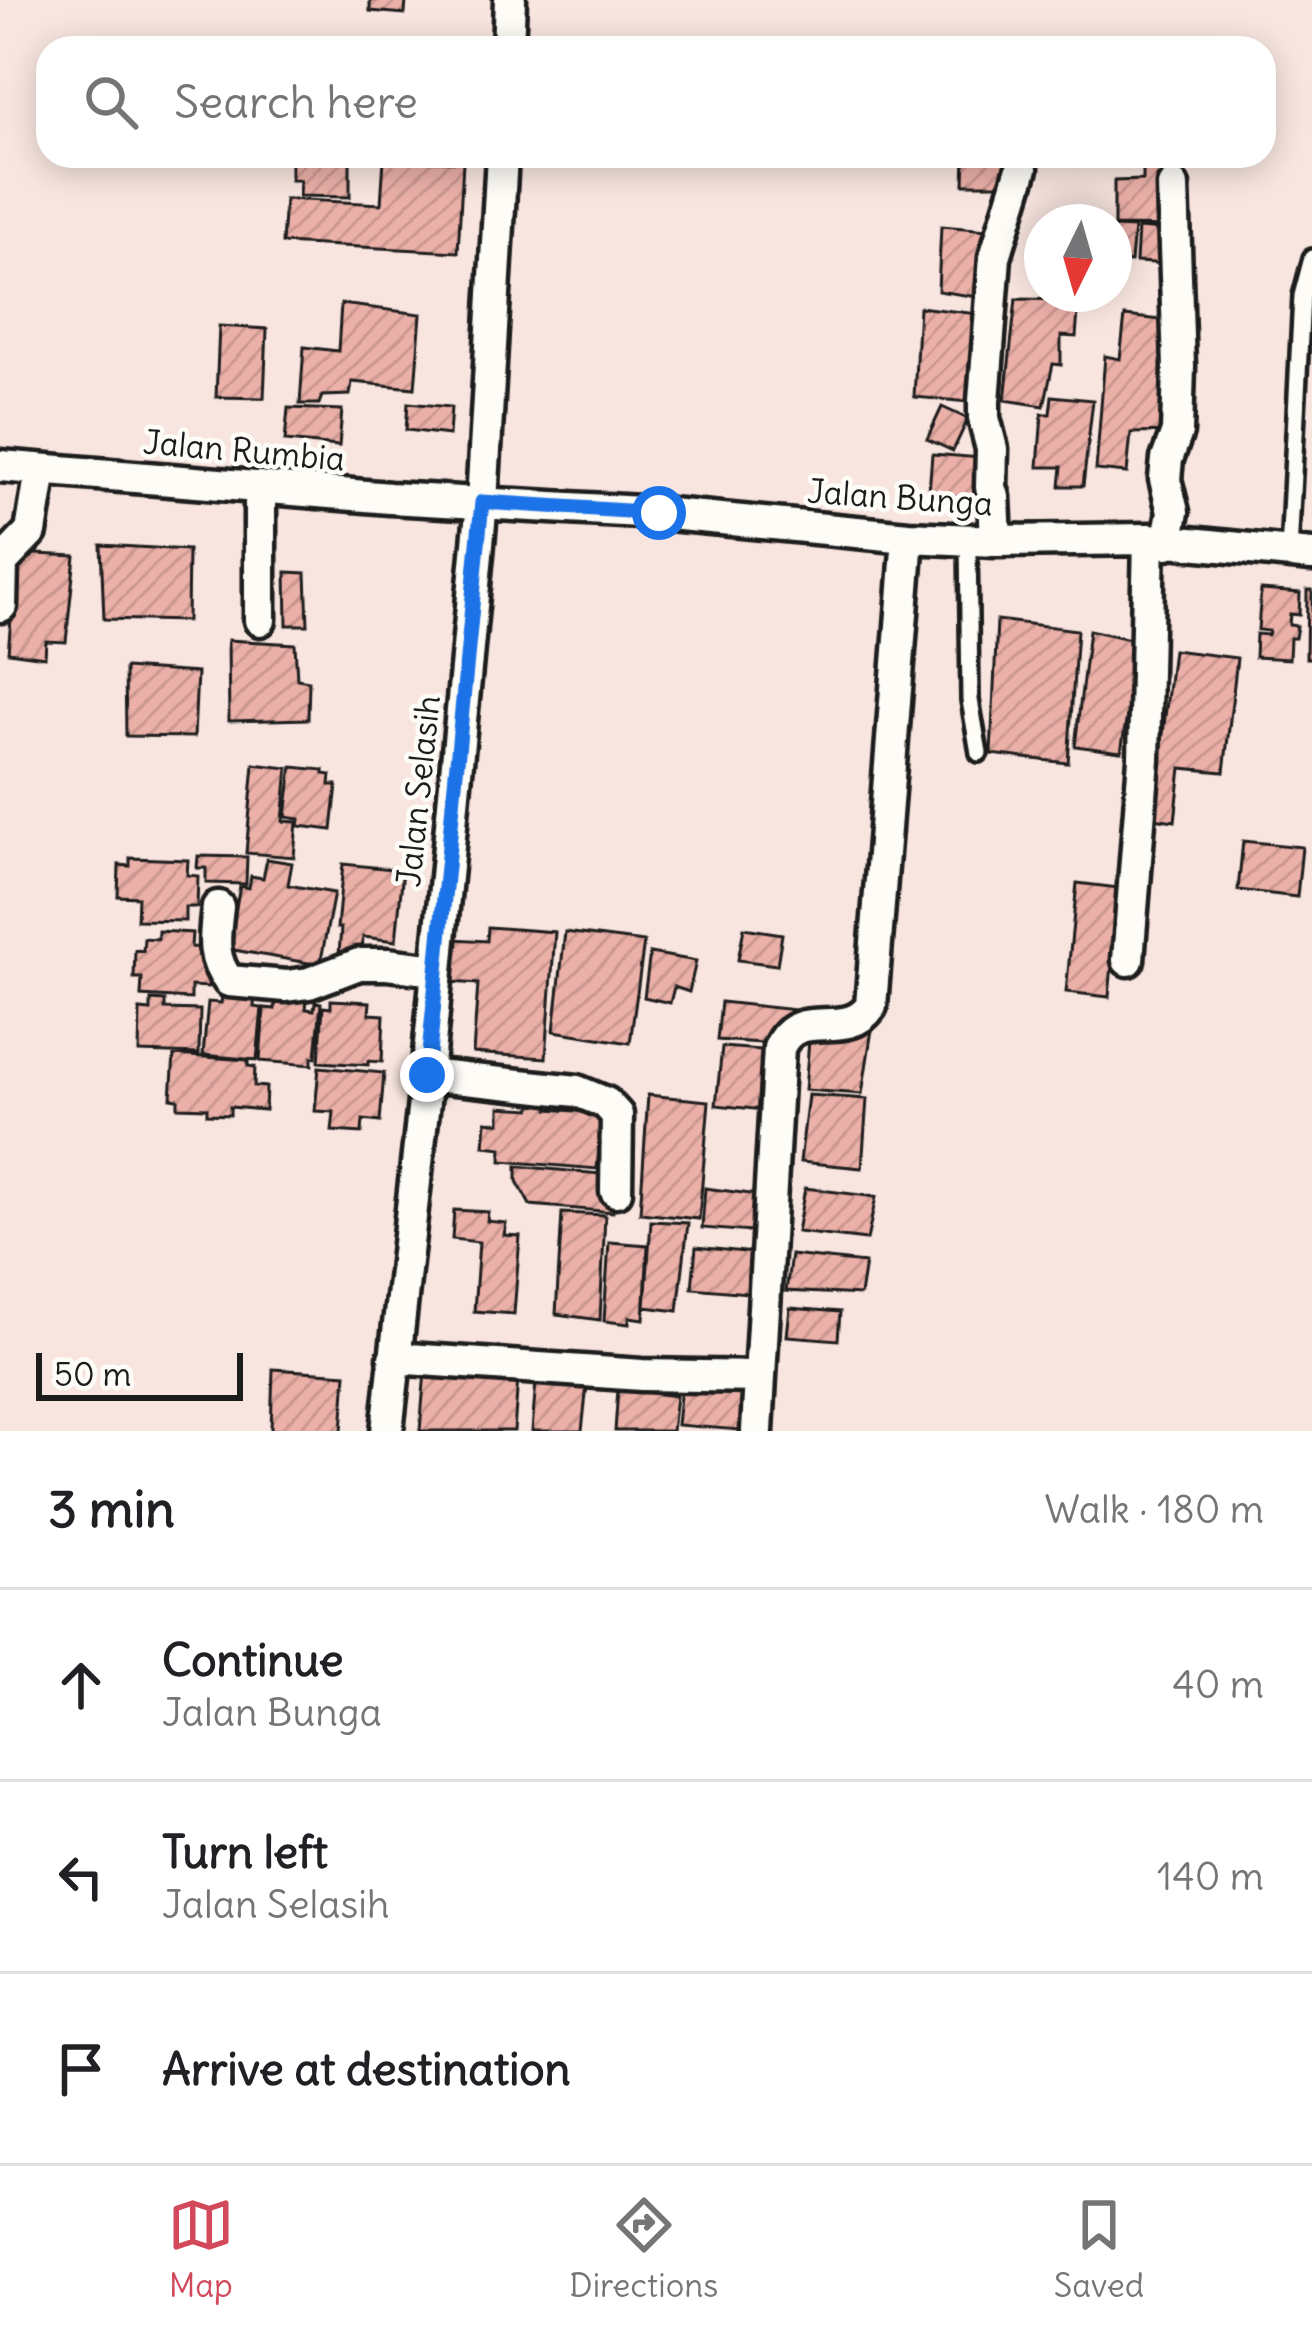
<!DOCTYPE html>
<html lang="en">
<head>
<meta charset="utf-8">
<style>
  :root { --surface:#fff; --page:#f6f6f6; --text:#202124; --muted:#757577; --line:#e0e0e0; --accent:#d1495b }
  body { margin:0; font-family:Delius,sans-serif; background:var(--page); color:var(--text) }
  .compass { position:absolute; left:1024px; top:204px; width:108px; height:108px; border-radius:50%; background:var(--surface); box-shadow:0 6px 30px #0003; rotate:185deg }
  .scale { position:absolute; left:36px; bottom:30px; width:207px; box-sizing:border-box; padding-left:12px; border:6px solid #1c1c1c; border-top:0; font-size:33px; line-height:42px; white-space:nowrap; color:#1c1c1c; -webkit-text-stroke:9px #fdfcf7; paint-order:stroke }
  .stop { position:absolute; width:36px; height:36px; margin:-27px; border:9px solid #1a73e8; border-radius:50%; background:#fff }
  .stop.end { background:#1a73e8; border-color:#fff; box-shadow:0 3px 12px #0008 }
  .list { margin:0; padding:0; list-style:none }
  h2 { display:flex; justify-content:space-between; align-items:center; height:156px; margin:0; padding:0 48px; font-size:51px }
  h2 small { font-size:39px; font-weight:400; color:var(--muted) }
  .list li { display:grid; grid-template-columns:78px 1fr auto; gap:36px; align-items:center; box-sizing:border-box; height:192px; padding:0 48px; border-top:3px solid var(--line) }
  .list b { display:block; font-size:45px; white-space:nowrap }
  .list p { margin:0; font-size:39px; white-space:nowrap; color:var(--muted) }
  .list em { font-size:39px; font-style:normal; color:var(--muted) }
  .icon { flex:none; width:66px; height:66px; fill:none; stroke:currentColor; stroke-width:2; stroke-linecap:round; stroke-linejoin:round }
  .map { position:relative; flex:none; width:1312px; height:1431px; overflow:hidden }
  .search { position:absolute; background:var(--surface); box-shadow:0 6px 30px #0003; left:36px; right:36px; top:36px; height:132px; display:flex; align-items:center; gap:30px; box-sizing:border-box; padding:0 42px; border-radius:36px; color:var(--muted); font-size:45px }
  .sheet { height:732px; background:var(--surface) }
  nav { display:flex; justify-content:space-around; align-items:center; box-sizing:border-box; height:168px; border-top:3px solid var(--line); background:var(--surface); font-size:33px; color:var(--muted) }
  nav a { display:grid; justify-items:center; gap:6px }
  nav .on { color:var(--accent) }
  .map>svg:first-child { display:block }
</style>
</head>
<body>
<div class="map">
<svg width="1312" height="1431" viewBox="0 0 1312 1431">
  <defs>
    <pattern id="building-hatch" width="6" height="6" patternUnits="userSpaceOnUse" patternTransform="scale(3)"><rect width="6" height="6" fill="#ebb0a8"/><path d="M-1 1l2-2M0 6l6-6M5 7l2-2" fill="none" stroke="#c99790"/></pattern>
  </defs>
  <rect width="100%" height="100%" fill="#f8e5df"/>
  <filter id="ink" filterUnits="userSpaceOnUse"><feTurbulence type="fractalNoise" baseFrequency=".00833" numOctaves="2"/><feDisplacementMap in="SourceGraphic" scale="24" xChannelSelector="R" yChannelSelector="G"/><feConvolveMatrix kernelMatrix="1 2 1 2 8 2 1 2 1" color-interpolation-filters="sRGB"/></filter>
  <g filter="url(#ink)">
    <!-- building -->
    <path fill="url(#building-hatch)" stroke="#1c1c1c" stroke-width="3" d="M370,0H406L405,14L370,11Z
      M297,40L464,48H296Z
      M291,156H350V197L299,196L300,180H291Z
      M965,156H1023L1016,184H964Z
      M1143,156H1183L1184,227L1114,226V181L1143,180Z
      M384,159L463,162L458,252L282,243L285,199L381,204Z
      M941,226L989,230L984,298L938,291Z
      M1114,227L1134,228L1131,262L1114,261Z
      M1138,228L1173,231V264L1136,262Z
      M1016,299L1079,300L1076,337L1061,336V365L1053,364L1044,406L1005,400Z
      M341,304L421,314L415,388L352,382L350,395L322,396L319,404H300L304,347L338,351Z
      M919,307L978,314L970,402L914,397Z
      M1125,316L1189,323L1177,432L1131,433L1127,473L1096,470L1105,356L1120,359Z
      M219,326L267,329L264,398L216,397Z
      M1052,396L1093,400L1083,486H1060L1062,467H1038L1042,414H1050Z
      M408,403L451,407L449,435L406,430Z
      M942,407L968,419L953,451L927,439Z
      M288,408L342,410L339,446L285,441Z
      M932,454L982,458L977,499L929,492Z
      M101,545L188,550L187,621L104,619Z
      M17,553L75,556L66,642L46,641L45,657L8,652Z
      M286,572L306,573L308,625H287Z
      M1261,590L1300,593L1299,615L1290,614L1289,625L1297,626L1295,638H1290L1289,659L1255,657L1256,634L1268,635L1269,631L1258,630Z
      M1307,590H1312V658H1306Z
      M997,620L1077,630L1068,763L991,754Z
      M1089,630L1139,641L1121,752L1075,746Z
      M228,640L295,644L297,679L309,681L308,719L229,721Z
      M1173,650L1237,658L1224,772L1181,768L1175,821L1153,818Z
      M125,668L197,673L194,737L126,736Z
      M254,764L288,768L283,821L297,822L294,857L246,853Z
      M292,767L324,770V774L331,775L330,785H337L332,830L299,826L300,819L286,817Z
      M1243,841L1302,847L1297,897L1238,890Z
      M198,856L247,857L246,884L206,883V868H197Z
      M130,858L188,860L187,875L198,876L197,907H185V921L137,920L138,897L118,896L119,865L130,866Z
      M267,859L292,863L288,885L334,893L320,965L228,949L240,886L249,888L251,876L263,878Z
      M343,864L403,870L396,941L363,937L362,956L339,954L341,928H337Z
      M1077,883L1119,888L1109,997L1066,992Z
      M488,927L555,932L546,1058L473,1053L478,984L451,982L454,939L487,941Z
      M744,928L782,934L777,965L738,960Z
      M158,931L192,933L191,947L210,948L208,987L191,986V999L141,996L142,978H134L135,950L143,951L144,938L158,939Z
      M565,932L644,942L630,1043L554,1031Z
      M650,953L696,961L689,992L674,987L670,1003L644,997Z
      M223,989L255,992L254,1007L262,1008L257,1060L203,1055L208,1002L221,1003Z
      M285,997L307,999L306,1009L314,1010L315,1002L321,1003L316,1057H312V1065L260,1061L264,1008L275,1009L276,998Z
      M151,1000L165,1001V1009L200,1010L199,1054L139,1052L140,1010L151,1011Z
      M331,1000L370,1002L369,1014L384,1015L382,1062L368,1061V1065L319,1062L323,1007L331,1008Z
      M721,1002L796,1010L790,1045L717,1040Z
      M811,1015L873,1023L862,1094L805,1090Z
      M722,1047L787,1052L781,1112L716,1105Z
      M174,1055L248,1060V1066L255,1067L254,1086L266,1087L265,1110L230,1107V1115L207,1114V1108L178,1107V1099L171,1098Z
      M319,1067L384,1073L380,1122L363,1120L362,1133L332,1131L334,1112L315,1111Z
      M648,1095L709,1101L699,1219L640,1213Z
      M808,1095L867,1099L862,1168L800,1162Z
      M532,1098L549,1100V1109L602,1113L597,1169L501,1161L502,1148L484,1146L486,1121L500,1123V1107L531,1109Z
      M517,1166L632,1177L628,1203H615L613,1212L530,1205L517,1181Z
      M705,1188L780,1198L775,1234L702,1228Z
      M805,1188L876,1197L867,1240L797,1232Z
      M454,1210L488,1212L487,1221L506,1223L504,1235L520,1236L514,1314L474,1311L479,1242L452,1239Z
      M562,1213L605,1215L600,1320L556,1314Z
      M651,1221L688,1223L678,1311L645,1307Z
      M609,1242L648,1245L644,1319L629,1317V1324L604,1321Z
      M696,1247L764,1254L758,1294L692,1288Z
      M791,1255L865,1263L860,1295L786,1291Z
      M790,1308L840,1312L838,1340L787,1336Z
      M273,1369L346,1374L342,1431L271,1430Z
      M425,1371L518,1378L514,1431H420Z
      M536,1381L587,1385L582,1431H532Z
      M681,1386L753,1397L751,1431L677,1425Z
      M618,1389L676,1396L672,1431H615Z"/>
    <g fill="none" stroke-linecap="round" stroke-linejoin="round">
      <defs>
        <path id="service" d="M968,540L970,700L979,753
          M1289,553L1302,296L1312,258"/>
        <path id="minor" d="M508,48L510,0
          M0,466L390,498L659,513L908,537L996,541L1149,539L1312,555
          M260,487V620
          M996,541L994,497L991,487L992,449L984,418V401L995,257L1022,168
          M1167,543L1173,512L1165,479L1167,459L1177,432L1179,367L1173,186
          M1,606L2,562L31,532L41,470
          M218,907C215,935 210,958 229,981L286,986L309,983L359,964H387L436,970
          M1128,960L1144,759L1149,539
          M427,1075L577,1091L606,1103L617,1115L616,1191
          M394,1358L642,1375L760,1377L779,1048C797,1004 846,1043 871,1006L908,537
          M387,1431L427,1075L482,502L502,156
          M757,1431L760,1377"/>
      </defs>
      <!-- service casing -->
      <use href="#service" stroke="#1c1c1c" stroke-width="24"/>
      <!-- minor casing -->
      <use href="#minor" stroke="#1c1c1c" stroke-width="39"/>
      <!-- service -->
      <use href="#service" stroke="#fdfcf7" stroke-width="15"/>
      <!-- minor -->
      <use href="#minor" stroke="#fdfcf7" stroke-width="30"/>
    </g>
  </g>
  <g fill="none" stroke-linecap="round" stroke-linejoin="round" filter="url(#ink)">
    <!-- route -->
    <path stroke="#1a73e8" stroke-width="15" d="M427,1075L482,502L659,513"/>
  </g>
  <g text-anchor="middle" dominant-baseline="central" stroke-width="9" stroke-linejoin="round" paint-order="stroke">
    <!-- street labels -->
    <g font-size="33" fill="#1c1c1c" stroke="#fdfcf7">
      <text transform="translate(244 450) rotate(5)">Jalan Rumbia</text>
      <text transform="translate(900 497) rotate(4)">Jalan Bunga</text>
      <text transform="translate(418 791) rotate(-84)">Jalan Selasih</text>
    </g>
  </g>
</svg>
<svg class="compass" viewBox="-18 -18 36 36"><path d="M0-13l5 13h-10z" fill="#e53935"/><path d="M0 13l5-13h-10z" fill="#757577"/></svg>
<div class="scale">50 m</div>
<div class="stop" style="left:659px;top:513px"></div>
<div class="stop end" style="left:427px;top:1075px"></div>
<div class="search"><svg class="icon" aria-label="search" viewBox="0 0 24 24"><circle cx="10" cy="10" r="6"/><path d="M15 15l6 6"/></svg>Search here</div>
</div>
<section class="sheet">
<h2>3 min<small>Walk · 180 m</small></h2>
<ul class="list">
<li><svg class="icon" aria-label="ahead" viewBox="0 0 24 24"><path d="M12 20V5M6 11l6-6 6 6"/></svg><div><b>Continue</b><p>Jalan Bunga</p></div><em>40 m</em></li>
<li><svg class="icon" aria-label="left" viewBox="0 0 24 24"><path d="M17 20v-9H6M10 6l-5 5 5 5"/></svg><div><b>Turn left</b><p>Jalan Selasih</p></div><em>140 m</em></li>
<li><svg class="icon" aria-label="arrive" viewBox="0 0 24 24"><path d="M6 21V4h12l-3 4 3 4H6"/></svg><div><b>Arrive at destination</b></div></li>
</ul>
</section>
<nav>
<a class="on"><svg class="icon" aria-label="map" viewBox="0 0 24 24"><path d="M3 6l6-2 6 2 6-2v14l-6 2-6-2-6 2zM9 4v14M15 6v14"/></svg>Map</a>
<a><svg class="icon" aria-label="directions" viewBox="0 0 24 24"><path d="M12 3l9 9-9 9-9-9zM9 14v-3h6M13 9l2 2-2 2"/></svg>Directions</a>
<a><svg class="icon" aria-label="saved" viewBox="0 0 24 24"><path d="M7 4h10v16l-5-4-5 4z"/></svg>Saved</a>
</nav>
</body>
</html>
